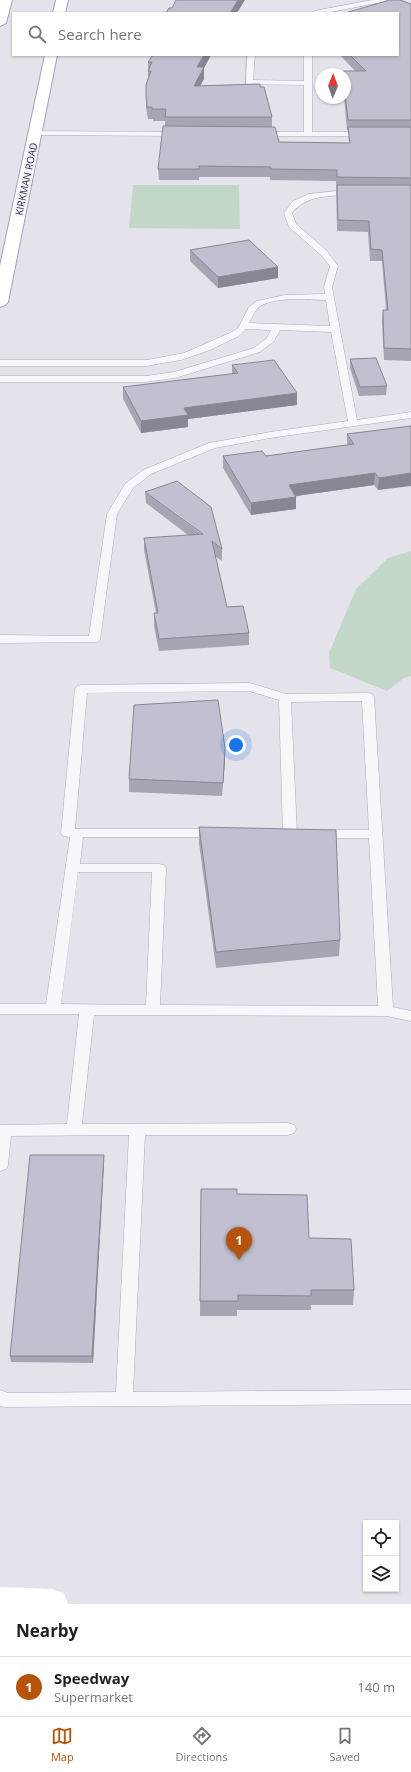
<!DOCTYPE html>
<html lang="en">
<head>
<meta charset="utf-8">
<style>
  :root { --surface:#fff; --page:#f6f6f6; --text:#202124; --muted:#757577; --line:#e0e0e0; --accent:#b45309 }
  body { margin:0; font-family:"Open Sans",sans-serif; background:var(--page); color:var(--text) }
  .controls { position:absolute; right:12px; bottom:12px; display:grid; overflow:hidden; border-radius:0px; box-shadow:0 1px 3px #0004 }
  .controls button { width:36px; height:36px; display:grid; place-items:center; padding:0; border:0; border-bottom:1px solid var(--line); background:var(--surface); color:var(--text); font:20px sans-serif }
  .compass { position:absolute; left:315px; top:68px; width:36px; height:36px; border-radius:50%; background:var(--surface); box-shadow:0 1px 3px #0004; rotate:1deg }
  .you { position:absolute; left:236px; top:745px; width:14px; height:14px; margin:-10px; border:3px solid #fff; border-radius:50%; background:#1a73e8; box-shadow:0 0 0 6px #1a73e833 }
  .badge { display:grid; place-items:center; width:26px; height:26px; border-radius:50%; background:var(--accent); color:#fff; font-size:13px; font-weight:700 }
  .pin { position:absolute; translate:-50% -33px; filter:drop-shadow(0 1px 2px #0008) }
  .pin::after { content:''; position:absolute; top:21px; width:14px; height:12px; background:inherit; clip-path:polygon(0 0,100% 0,50% 100%) }
  .list { margin:0; padding:0; list-style:none }
  h2 { display:flex; justify-content:space-between; align-items:center; height:52px; margin:0; padding:0 16px; font-size:17px }
  h2 small { font-size:13px; font-weight:400; color:var(--muted) }
  .list li { display:grid; grid-template-columns:26px 1fr auto; gap:12px; align-items:center; box-sizing:border-box; height:60px; padding:0 16px; border-top:1px solid var(--line) }
  .list b { display:block; font-size:15px; white-space:nowrap }
  .list p { margin:0; font-size:13px; white-space:nowrap; color:var(--muted) }
  .list em { font-size:13px; font-style:normal; color:var(--muted) }
  .icon { flex:none; width:22px; height:22px; fill:none; stroke:currentColor; stroke-width:2; stroke-linecap:round; stroke-linejoin:round }
  .map { position:relative; flex:none; width:411px; height:1604px; overflow:hidden }
  .search { position:absolute; background:var(--surface); box-shadow:0 1px 3px #0004; left:12px; right:12px; top:12px; height:44px; display:flex; align-items:center; gap:10px; box-sizing:border-box; padding:0 14px; border-radius:0px; color:var(--muted); font-size:15px }
  .sheet { height:112px; background:var(--surface) }
  nav { display:flex; justify-content:space-around; align-items:center; box-sizing:border-box; height:56px; border-top:1px solid var(--line); background:var(--surface); font-size:11px; color:var(--muted) }
  nav a { display:grid; justify-items:center; gap:2px }
  nav .on { color:var(--accent) }
  .map>svg:first-child { display:block }
</style>
</head>
<body>
<div class="map">
<svg width="411" height="1604" viewBox="0 0 411 1604">
  <rect width="100%" height="100%" fill="#e4e3ec"/>
  <!-- green -->
  <path fill="#c3d7c9" d="M133,185H239L240,229L129,228Z
    M411,551V676L404,678L387,691L330,668L329,653L356,589L388,558Z"/>
  <g fill="none" stroke-linecap="round" stroke-linejoin="round">
    <defs>
      <path id="lane" d="M372,0H386L383,2L325,13H311L314,11Z
        M247,55H255L253,80L304,81V55H312V132H365L369,134L365,136H256V132H304V85L246,84Z
        M32,131L179,132L183,134L179,136L35,135H32Z
        M355,189L359,191L358,193C334,198 309,192 292,213L296,224L327,251L338,266L332,287L357,420L411,412V418L270,438L215,448L151,474L133,488L117,514L100,640L98,642L0,643V635L89,636L107,514L125,484L143,470L209,443L270,432L348,421L331,332L280,330L274,341L260,352L175,378L146,382H0V376H146L174,372L254,348L267,338L271,330L246,329L239,336L210,350L181,360L157,364L147,366H0V360H147L184,353L232,332L238,328L249,307L257,301L285,295L325,294L324,287L330,266L321,255L289,227L284,213L293,201L309,194ZM326,300L330,326L249,323C252,318 254,311 259,307C274,296 308,300 326,300Z
        M250,683L286,694L368,693L372,694L374,697L393,1007L411,1011V1021L386,1016L94,1015L82,1124L288,1123L294,1125L296,1129L294,1133L288,1135H145L133,1392L411,1390V1404L5,1407L0,1406V1390L8,1393L116,1392L129,1135L11,1136L8,1165L6,1169L0,1171V1125L67,1124L79,1014H0V1004H46L70,837L63,836L61,833L75,689L77,686L81,685ZM249,691L279,700L283,833L285,836H295L297,833L291,702L362,701L369,830H320L315,831L313,834L315,837L320,838H369L378,1006L160,1005L166,868L164,865L159,864H80L83,837H216L221,836L223,833L221,830L216,829H75L87,693ZM78,872H152L146,1005L61,1004Z"/>
      <path id="primary" d="M0,0H12L6,23L0,26Z
        M56,0H68L65,13H53Z
        M45,55H57L8,302L5,305L0,307V266Z"/>
    </defs>
    <!-- lane casing -->
    <use href="#lane" stroke="#adabba" stroke-width="1"/>
    <!-- primary casing -->
    <use href="#primary" stroke="#a4a1b9" stroke-width="2"/>
    <!-- lane -->
    <use href="#lane" fill="#f7f6fa" fill-rule="evenodd"/>
    <!-- secondary -->
    <path fill="#fff" fill-rule="evenodd" d="M0,1587L52,1589L64,1593L68,1604H0Z"/>
    <!-- primary -->
    <use href="#primary" fill="#fff" fill-rule="evenodd"/>
  </g>
  <!-- wall -->
  <path fill="#a7a5b3" d="M411,4V361L384,360L382,322L383,310H386L382,261H370L368,232L337,231L336,181L270,180V177H199V180H159L158,169L165,126V121H153V119H148L146,107V85L148,79V62L153,55H211L204,68V79L200,85L260,87L272,117V127L279,142L349,143L348,130H347L344,98H345V74H343V71H355L340,55H398Z
    M190,250L278,267V278L218,288L190,261Z
    M350,359L387,386L386,395L359,396L350,368Z
    M232,365L297,405L188,419V427L141,433L123,399V387L232,374Z
    M411,426L378,490L374,485L296,496V509L251,515L223,468V456H266L347,445V434Z
    M145,492L222,549V561L215,556L227,607L249,633V645L159,651L154,626V613H156L144,550V538L188,535L146,503Z
    M225,748V761L222,796L129,792V779Z
    M199,827L340,940L339,956L216,968L199,843Z
    M104,1162L93,1363L11,1362L10,1356Z
    M201,1189L237,1194L309,1238L354,1290L353,1305H311V1310H237V1316H200Z"/>
  <!-- shaded-wall -->
  <path fill="#888692" d="M238,0H245L237,13H230Z
    M204,55H211L204,68V79L194,97V86L197,67Z
    M278,267V278L218,288V277Z
    M297,393V405L188,419V427L141,433V421L184,408Z
    M375,473L374,485L289,497V485Z
    M411,473V486L378,490L379,478Z
    M296,497V509L251,515V503Z
    M225,748V761L222,796L223,783Z
    M104,1155V1162L93,1363L92,1356Z"/>
  <!-- building -->
  <path fill="#c2c0d0" stroke="#888692" d="M176,0H238L230,13H166L169,8H172Z
    M390,0H400L411,4V120H348L345,93V74H343V71H366L350,55H398V13H345Z
    M153,55H204L197,67H204L194,86L260,84V87H264L272,117H165L166,109H152V107H147L146,95V85L151,71H148L152,62H148Z
    M163,126L275,127L279,142L350,143L348,127H411V178L337,177V170L270,169L271,167L199,166V169H158Z
    M337,185H411V349L384,348L383,310H388L382,250L371,249L369,221L338,220Z
    M249,240L278,267L218,277L190,250Z
    M376,358L387,386L360,387L350,359Z
    M274,360L297,393L184,408L188,415L141,421L123,387L238,373L232,365Z
    M411,426V473L379,478L375,473L289,485L296,497L251,503L223,456L262,451L266,456L354,444L347,434Z
    M177,481L211,507L222,549L212,541L227,607L243,606L249,633L159,639L154,613H158L144,538L203,534L145,492Z
    M218,700L225,748L223,783L129,779L134,705Z
    M199,827L336,830L340,940L216,952Z
    M30,1155H104L92,1356H10Z
    M201,1189H237V1194L307,1195L309,1238L351,1239L354,1290H311V1296L238,1295V1301H200Z"/>
  <g text-anchor="middle" dominant-baseline="central" stroke-width="4" stroke-linejoin="round" paint-order="stroke">
    <!-- far-street labels -->
    <g font-size="10" fill="#2e2947" stroke="#f4f3f9">
      <text transform="translate(26 179) rotate(-78)">KIRKMAN ROAD</text>
    </g>
  </g>
</svg>
<div class="controls">
<button><svg class="icon" aria-label="locate" viewBox="0 0 24 24"><circle cx="12" cy="12" r="6"/><path d="M12 2v4M12 18v4M2 12h4M18 12h4"/></svg></button>
<button><svg class="icon" aria-label="layers" viewBox="0 0 24 24"><path d="M12 4l9 5-9 5-9-5zM3 14l9 5 9-5"/></svg></button>
</div>
<svg class="compass" viewBox="-18 -18 36 36"><path d="M0-13l5 13h-10z" fill="#e53935"/><path d="M0 13l5-13h-10z" fill="#757577"/></svg>
<div class="you"></div>
<div class="pin badge" style="left:239px;top:1260px">1</div>
<div class="search"><svg class="icon" aria-label="search" viewBox="0 0 24 24"><circle cx="10" cy="10" r="6"/><path d="M15 15l6 6"/></svg>Search here</div>
</div>
<section class="sheet">
<h2>Nearby<small></small></h2>
<ul class="list">
<li><span class="badge">1</span><div><b>Speedway</b><p>Supermarket</p></div><em>140 m</em></li>
</ul>
</section>
<nav>
<a class="on"><svg class="icon" aria-label="map" viewBox="0 0 24 24"><path d="M3 6l6-2 6 2 6-2v14l-6 2-6-2-6 2zM9 4v14M15 6v14"/></svg>Map</a>
<a><svg class="icon" aria-label="directions" viewBox="0 0 24 24"><path d="M12 3l9 9-9 9-9-9zM9 14v-3h6M13 9l2 2-2 2"/></svg>Directions</a>
<a><svg class="icon" aria-label="saved" viewBox="0 0 24 24"><path d="M7 4h10v16l-5-4-5 4z"/></svg>Saved</a>
</nav>
</body>
</html>
